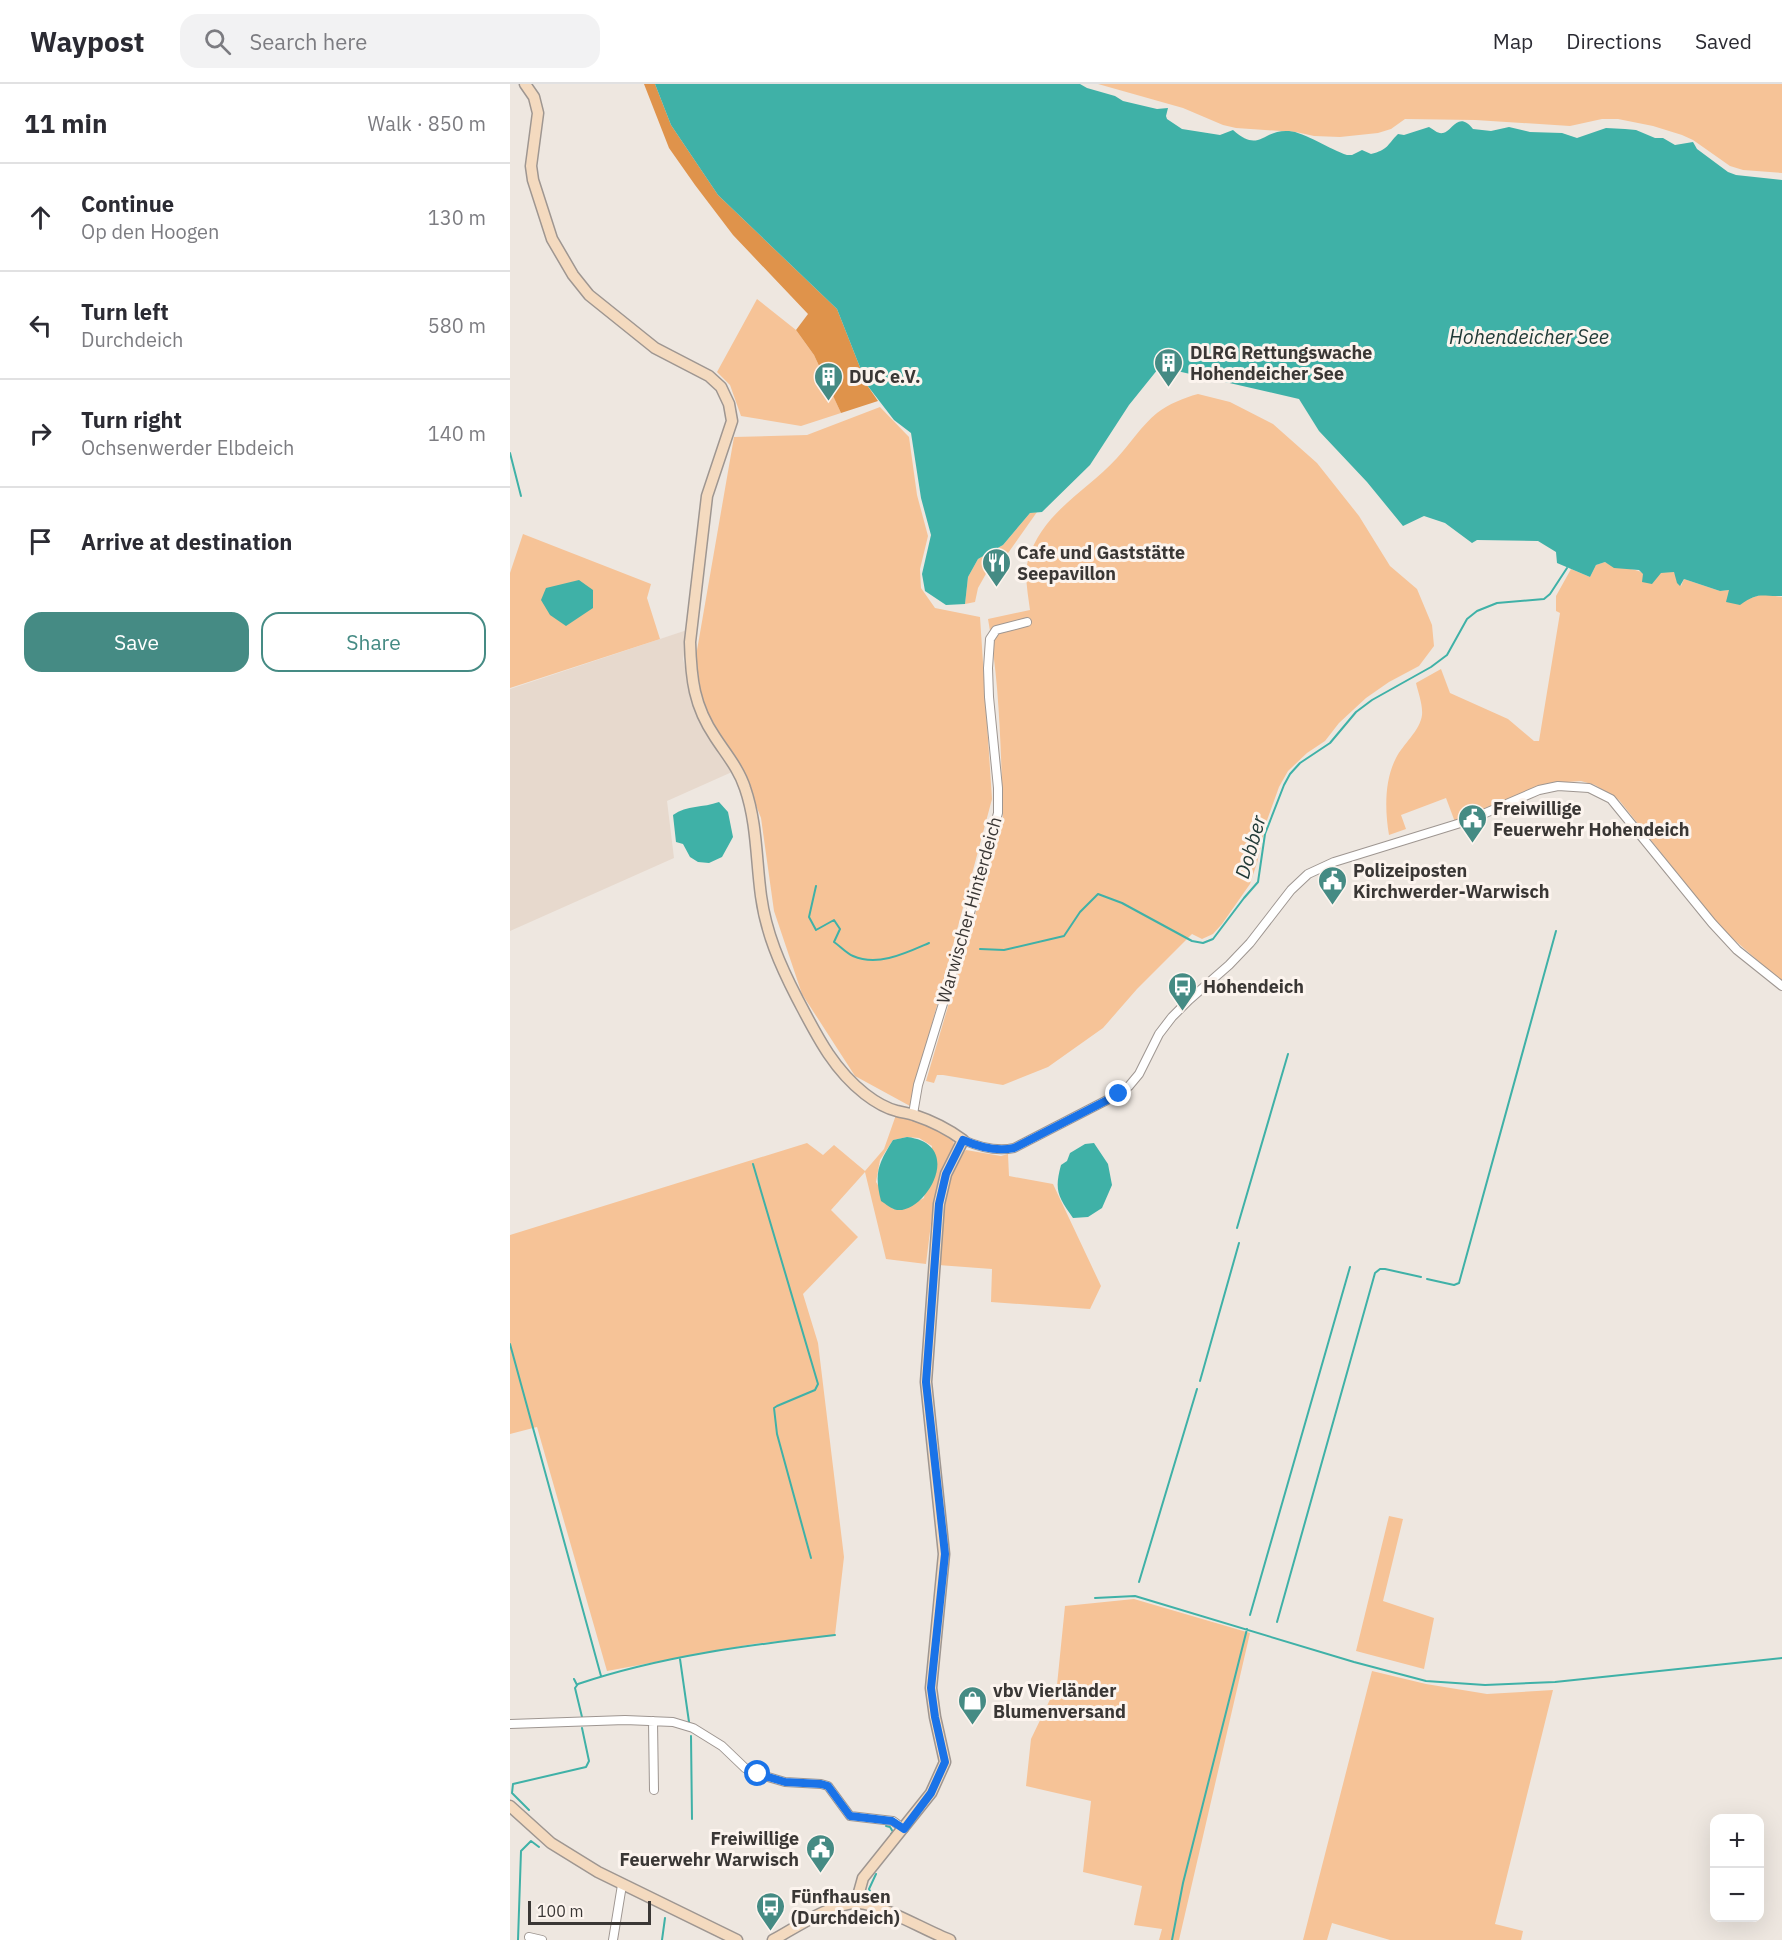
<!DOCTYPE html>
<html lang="en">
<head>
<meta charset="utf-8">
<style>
  :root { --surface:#fff; --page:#f2f2f3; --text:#2b2b33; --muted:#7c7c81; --line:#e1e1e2; --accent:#458b84 }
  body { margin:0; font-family:"IBM Plex Sans",sans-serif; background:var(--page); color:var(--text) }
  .controls { position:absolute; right:18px; bottom:18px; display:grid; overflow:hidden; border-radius:12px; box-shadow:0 6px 24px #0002 }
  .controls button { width:54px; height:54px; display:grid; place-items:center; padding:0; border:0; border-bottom:2px solid var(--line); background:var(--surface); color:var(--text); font:30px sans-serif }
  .scale { position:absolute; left:18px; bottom:15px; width:123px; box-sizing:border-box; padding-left:6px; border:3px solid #3a3735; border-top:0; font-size:16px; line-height:21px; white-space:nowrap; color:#3a3735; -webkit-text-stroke:4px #fcf4ee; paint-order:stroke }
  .stop { position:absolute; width:18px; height:18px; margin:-14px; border:4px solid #1a73e8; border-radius:50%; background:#fff }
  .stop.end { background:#1a73e8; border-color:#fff; box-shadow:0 2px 6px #0008 }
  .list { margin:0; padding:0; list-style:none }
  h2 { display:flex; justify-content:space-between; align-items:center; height:78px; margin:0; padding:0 24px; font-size:26px }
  h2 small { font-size:20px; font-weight:400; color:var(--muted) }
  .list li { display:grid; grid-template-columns:39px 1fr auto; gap:18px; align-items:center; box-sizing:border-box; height:108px; padding:0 24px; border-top:2px solid var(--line) }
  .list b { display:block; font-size:22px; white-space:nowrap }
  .list p { margin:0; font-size:20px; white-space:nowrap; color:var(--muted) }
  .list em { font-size:20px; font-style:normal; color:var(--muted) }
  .actions { display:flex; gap:12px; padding:18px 24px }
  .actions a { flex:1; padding:14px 0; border:2px solid var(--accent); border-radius:18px; text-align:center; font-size:21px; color:var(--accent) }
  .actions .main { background:var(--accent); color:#fff }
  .icon { flex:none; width:33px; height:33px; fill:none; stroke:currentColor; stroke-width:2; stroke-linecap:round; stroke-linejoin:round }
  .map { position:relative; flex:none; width:1272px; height:1856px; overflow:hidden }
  header { display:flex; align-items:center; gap:36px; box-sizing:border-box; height:84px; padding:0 30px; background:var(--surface); border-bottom:2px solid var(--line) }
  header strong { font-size:28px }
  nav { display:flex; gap:33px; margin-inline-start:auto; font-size:21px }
  .search { width:420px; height:54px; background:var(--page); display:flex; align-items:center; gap:15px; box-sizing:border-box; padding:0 21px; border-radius:18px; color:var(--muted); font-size:22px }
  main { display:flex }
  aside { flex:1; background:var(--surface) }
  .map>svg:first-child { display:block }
</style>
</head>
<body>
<header>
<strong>Waypost</strong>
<div class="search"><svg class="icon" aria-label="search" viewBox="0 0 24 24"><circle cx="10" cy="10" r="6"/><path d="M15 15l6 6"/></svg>Search here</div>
<nav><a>Map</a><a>Directions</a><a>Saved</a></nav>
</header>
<main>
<aside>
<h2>11 min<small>Walk · 850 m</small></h2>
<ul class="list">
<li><svg class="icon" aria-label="ahead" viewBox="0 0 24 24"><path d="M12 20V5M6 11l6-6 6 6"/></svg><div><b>Continue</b><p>Op den Hoogen</p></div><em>130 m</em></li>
<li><svg class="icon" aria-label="left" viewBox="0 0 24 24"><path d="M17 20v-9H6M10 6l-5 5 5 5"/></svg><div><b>Turn left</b><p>Durchdeich</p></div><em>580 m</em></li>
<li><svg class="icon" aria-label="right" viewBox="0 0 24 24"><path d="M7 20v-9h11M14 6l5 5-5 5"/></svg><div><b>Turn right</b><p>Ochsenwerder Elbdeich</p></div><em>140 m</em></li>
<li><svg class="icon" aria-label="arrive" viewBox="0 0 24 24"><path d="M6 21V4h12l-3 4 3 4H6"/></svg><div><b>Arrive at destination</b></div></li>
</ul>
<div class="actions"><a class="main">Save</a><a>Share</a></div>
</aside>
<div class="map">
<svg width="1272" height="1856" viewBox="0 0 1272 1856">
  <rect width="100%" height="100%" fill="#eee7e0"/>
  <!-- built -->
  <path fill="#e7d9cd" d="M180,545L173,575L183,616L194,643L222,688L157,717L164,774L0,847V605Z"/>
  <!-- green -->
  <path fill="#f6c397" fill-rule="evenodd" d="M588,0H1272V89L1233,86L1220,82L1183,56L1172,51L1143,42L1108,35H1092L1060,42L965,36L895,35L881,45L868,49L830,53L804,52L786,48L726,44L713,41L673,24Z
    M247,215L286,246L304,271L331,329L291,342L231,332L220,301L207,288Z
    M688,310L720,318L763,340L807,379L849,432L880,482L907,505L922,541L924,562L909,582L879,598L856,614L829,639L815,657L797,669L778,687L769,703L756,739L747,779L740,800L712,840L703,850L692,855L682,850L627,905L593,944L538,983L493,1001L433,991H427L424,999L416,997L493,736C491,671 490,599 478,535L520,526C518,510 514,492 518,476C532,428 576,408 607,374C620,360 632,341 647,329C659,320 673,314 688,310Z
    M370,323L399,353L407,411L418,452L410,485L411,504L425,524L470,533L482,715L400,1022L345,992L292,910L264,827L251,734L229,678L202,638L191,612L186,572L224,353L297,351Z
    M527,428L486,486L477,488L468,504L465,518L455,520L458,493L468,475L493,461L520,429Z
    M13,450L141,500L137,514L150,555L0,604V489Z
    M1095,478C1108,486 1124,483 1133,489L1164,488L1171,502L1174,495L1210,507L1219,506L1238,515L1253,510L1272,513V898L1211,844L1109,716L1085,701L1071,697L1043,699L1024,704L945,738L936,714L891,731L896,745L879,751C875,727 874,697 886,674C893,660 910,647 912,631C913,621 908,608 906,599L931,585L940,609L998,635L1024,657H1029L1050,529L1046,527V512L1061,485L1080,493L1086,481Z
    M387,1028L438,1049L443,1055L444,1061L429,1095L424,1115L416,1180L376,1175L355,1088L321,1126L348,1153L293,1210L308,1259L334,1473L325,1551L243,1560L97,1587L27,1343L0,1350V1151L297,1059L313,1071L324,1061L355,1087L374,1065ZM397,1053L409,1054L422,1062L414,1114L391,1126L383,1125L366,1098L370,1076L383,1056Z
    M456,1066L491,1072L498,1070L499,1092L543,1100L591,1202L580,1225L481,1218L482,1185L428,1181C431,1152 433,1085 456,1066Z
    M879,1432L893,1435L873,1517L924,1534L914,1585L846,1567Z
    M624,1515L740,1549L669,1856H649L652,1845L624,1841L632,1802L573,1788L581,1717L516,1702L521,1655L547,1601L555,1522Z
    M862,1587L916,1600L977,1610L1043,1606L985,1840L1013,1847L1011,1856H880L822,1839L817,1856H793Z"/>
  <!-- forest -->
  <path fill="#df934b" d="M134,0H145L161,41L208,111L327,225L357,301L368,317L331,329L304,271L286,246L298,230L223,151L185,101L159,64Z"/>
  <!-- water -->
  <path fill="#3fb1a7" d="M145,0H570L577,4L605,12L613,17L647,25L658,24L656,32L657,35L672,45L710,51L723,46C750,70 752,45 779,47C794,48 821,66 837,71H842L852,66L861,70C878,66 877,61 888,50L894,51L919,43C924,46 928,50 933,49C942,48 948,26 963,45L981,47L999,43L1020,48L1052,49L1067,54L1096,44L1115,45L1126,46L1145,54H1153L1165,61L1183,58L1187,65L1218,88L1226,91L1272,96V512C1251,513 1250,507 1230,521L1216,518L1219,506L1210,507L1174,495L1170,502L1167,499L1164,488L1151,489L1142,500L1132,498L1133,490L1129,486L1104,484L1095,478L1086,481L1080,493L1047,479L1046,468L1028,457L967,456L962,459L935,439L914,432L893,442L857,398L809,347L789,315L654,284L648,285L619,321L580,381L532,428L520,429L493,461L468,475L458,493L455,520L436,521L415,507L412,490L421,451L411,414L401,349L384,336L357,301L327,225L208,111L161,41Z
    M69,496L83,506V524L56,542L40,531L31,516L36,504Z
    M209,718L218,728L223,753L212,773L199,779L188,778L180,773L173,760L166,758L163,731C177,721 193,724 209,718Z
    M397,1053C456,1060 416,1129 387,1126C381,1125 376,1120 371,1117C364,1089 368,1080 383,1056Z
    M584,1059L598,1080L602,1101L592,1124L578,1133L563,1134C548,1112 544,1107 551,1081L557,1077L560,1069L575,1060Z"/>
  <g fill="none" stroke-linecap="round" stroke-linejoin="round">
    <!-- stream -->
    <path stroke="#3fb1a7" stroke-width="2" d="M0,369L11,412
      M306,802L299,833L306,846L324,836L330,845L324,858C330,862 336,869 343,872C368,883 396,869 419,859
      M470,865L494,866L554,852L570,828L588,810L612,819L682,857L693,859L703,855L734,814L748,798L755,750L774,701L780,690L790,679L820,659L846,628L862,616L921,583L937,571L957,535L967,527L987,519L1034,515L1040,510L1057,484
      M243,1080L308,1300L305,1306L267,1322L264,1324L267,1350L301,1474
      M727,1144L778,970
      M917,1195L944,1201L949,1199L1046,847
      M0,1260L91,1592
      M690,1297L729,1159
      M629,1498L687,1305
      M585,1514L625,1512L844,1578L916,1597L975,1601L1045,1598L1272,1574
      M740,1531L840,1183
      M767,1538L865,1189L870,1185H875L911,1193
      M170,1575L179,1638
      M64,1595L67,1601
      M72,1633L65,1604L68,1600C151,1572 239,1561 325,1551
      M181,1652L182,1735
      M19,1726L2,1709L3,1700L76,1683L79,1677L72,1644
      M376,1742L380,1743L383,1748L381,1750
      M366,1790L359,1805L362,1812L369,1815
      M8,1856L11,1767L21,1757L29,1763
      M152,1856L155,1834
      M662,1856L673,1799L737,1545"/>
    <defs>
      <path id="street" d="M403,1030L408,1001L451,861L488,729V704L479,613L478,584L480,555L486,546L517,538
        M453,1056C469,1063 486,1068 504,1064L601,1014L619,1002L629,990L649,950L662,933L679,916L719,881L740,859L781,806L798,790L824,778L957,737L1029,706L1048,702L1079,704L1101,715L1202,839L1227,866L1272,902
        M143,1637L144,1706
        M0,1640L115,1636L163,1638L183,1644L212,1662L235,1684L248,1690L275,1698L311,1700L318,1702L340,1732L383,1737L394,1745
        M19,1853L32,1856
        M103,1856L112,1801"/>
      <path id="secondary" d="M15,0L24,13L28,29L21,82L23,96L42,155L63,191L79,211L145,264L199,292L211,303L219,320L222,337L197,412L180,558C181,595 184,622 205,653C216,670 229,685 235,704C247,739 246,775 251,812C256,849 270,881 287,914C306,950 322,984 355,1010C364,1017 375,1024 387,1027C393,1029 399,1029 404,1031C422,1037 438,1045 453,1056L436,1090L429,1120L416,1298L434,1470L421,1604L425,1633L435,1678L421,1709L353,1794L346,1819
        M0,1722L41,1759L88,1788L227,1856
        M263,1856C285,1844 323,1818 349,1819C373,1821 416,1847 440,1856"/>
    </defs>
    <!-- street casing -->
    <use href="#street" stroke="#9e9691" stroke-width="10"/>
    <!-- secondary casing -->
    <use href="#secondary" stroke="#9e9691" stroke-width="13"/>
    <!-- street -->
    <use href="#street" stroke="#fff" stroke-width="8"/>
    <!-- secondary -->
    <use href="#secondary" stroke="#f4dabf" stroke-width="10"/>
  </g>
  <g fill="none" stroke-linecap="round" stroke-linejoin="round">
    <!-- route -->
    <path stroke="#1a73e8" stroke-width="8" d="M248,1690L275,1698L311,1700L318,1702L340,1732L382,1737L394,1745L421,1709L435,1678L425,1633L421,1604L435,1470L416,1298L429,1120L436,1090L453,1056C469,1063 486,1068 504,1064L609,1010"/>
  </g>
  <!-- icons -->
  <defs>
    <symbol id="building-pin" viewBox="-11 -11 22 30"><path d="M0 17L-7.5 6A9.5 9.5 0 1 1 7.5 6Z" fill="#458b84" stroke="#fcf4ee"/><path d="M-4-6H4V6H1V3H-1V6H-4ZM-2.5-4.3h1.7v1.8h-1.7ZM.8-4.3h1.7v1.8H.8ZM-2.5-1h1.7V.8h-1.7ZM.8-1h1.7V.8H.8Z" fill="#fff"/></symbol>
    <symbol id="restaurant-pin" viewBox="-11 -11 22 30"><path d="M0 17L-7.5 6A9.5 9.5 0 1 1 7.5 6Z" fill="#458b84" stroke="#fcf4ee"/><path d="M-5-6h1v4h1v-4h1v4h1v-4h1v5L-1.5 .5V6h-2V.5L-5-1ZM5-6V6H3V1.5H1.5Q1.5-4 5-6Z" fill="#fff"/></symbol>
    <symbol id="civic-pin" viewBox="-11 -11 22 30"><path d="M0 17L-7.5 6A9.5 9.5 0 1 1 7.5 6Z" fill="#458b84" stroke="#fcf4ee"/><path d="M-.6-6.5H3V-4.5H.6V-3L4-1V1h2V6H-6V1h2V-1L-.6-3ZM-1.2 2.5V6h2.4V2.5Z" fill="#fff"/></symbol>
    <symbol id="bus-pin" viewBox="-11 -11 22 30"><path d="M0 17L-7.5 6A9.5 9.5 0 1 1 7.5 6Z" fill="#458b84" stroke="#fcf4ee"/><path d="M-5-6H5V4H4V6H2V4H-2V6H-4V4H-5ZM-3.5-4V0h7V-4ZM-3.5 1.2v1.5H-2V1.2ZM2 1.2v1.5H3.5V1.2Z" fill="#fff"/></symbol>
    <symbol id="shop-pin" viewBox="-11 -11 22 30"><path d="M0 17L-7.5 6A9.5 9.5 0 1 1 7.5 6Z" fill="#458b84" stroke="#fcf4ee"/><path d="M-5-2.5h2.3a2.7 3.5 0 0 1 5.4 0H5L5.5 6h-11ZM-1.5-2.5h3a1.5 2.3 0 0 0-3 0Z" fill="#fff"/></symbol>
  </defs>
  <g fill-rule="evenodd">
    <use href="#building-pin" x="642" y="262" width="33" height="45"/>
    <use href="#building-pin" x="302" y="276" width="33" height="45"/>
    <use href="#restaurant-pin" x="470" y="462" width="33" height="45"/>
    <use href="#civic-pin" x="946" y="718" width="33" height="45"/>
    <use href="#civic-pin" x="806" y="780" width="33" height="45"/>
    <use href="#bus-pin" x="656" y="886" width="33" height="45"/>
    <use href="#shop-pin" x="446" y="1600" width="33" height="45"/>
    <use href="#civic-pin" x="294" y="1748" width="33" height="45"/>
    <use href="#bus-pin" x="244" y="1806" width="33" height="45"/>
  </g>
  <g text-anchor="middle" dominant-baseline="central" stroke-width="6" stroke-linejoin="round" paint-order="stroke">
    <!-- poi labels -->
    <g font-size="18" font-weight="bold" fill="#3a3735" stroke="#fcf4ee" text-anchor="start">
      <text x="680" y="268">DLRG Rettungswache<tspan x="680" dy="21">Hohendeicher See</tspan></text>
      <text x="339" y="292">DUC e.V.</text>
      <text x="507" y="468">Cafe und Gaststätte<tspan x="507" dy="21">Seepavillon</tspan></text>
      <text x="983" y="724">Freiwillige<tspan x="983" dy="21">Feuerwehr Hohendeich</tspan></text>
      <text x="843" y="786">Polizeiposten<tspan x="843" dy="21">Kirchwerder-Warwisch</tspan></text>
      <text x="693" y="902">Hohendeich</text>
      <text x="483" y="1606">vbv Vierländer<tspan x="483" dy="21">Blumenversand</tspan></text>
      <text x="289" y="1754" text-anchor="end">Freiwillige<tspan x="289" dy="21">Feuerwehr Warwisch</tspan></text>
      <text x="281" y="1812">Fünfhausen<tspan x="281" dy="21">(Durchdeich)</tspan></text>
    </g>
    <!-- street labels -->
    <g font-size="18" fill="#3a3735" stroke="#fcf4ee">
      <text transform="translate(459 826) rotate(-74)">Warwischer Hinterdeich</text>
    </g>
    <!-- water labels -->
    <g font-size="20" font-style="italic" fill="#213a37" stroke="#fcf4ee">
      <text x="1019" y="252">Hohendeicher See</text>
      <text transform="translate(740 763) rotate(-74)">Dobber</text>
    </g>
  </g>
</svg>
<div class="controls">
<button>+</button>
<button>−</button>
</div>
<div class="scale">100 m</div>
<div class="stop" style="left:248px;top:1690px"></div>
<div class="stop end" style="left:609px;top:1010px"></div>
</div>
</main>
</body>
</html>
